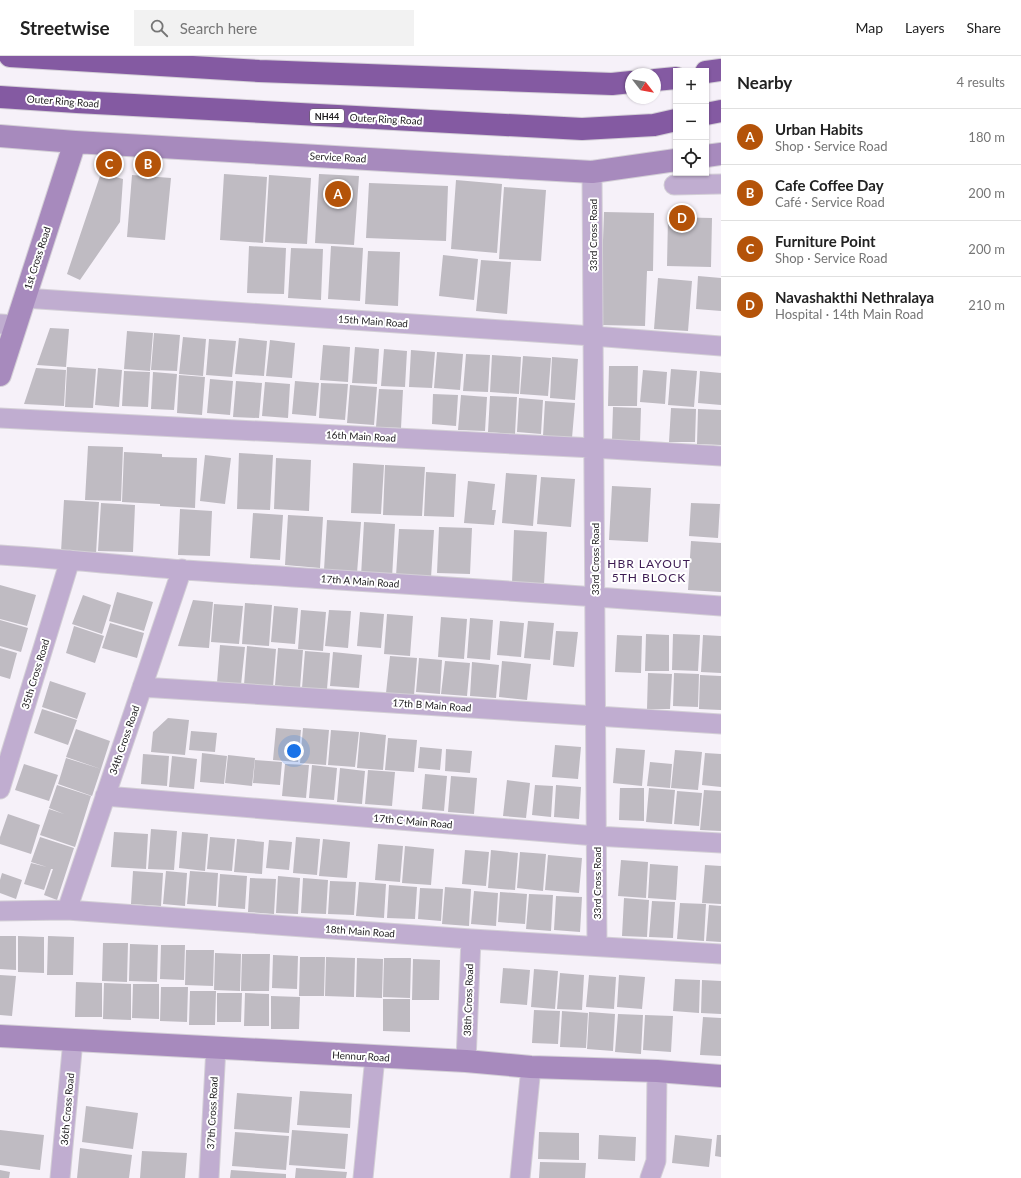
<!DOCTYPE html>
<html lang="en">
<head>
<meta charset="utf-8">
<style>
  :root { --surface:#fff; --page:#f2f2f2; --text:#222; --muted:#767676; --line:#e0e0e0; --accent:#b45309 }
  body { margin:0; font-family:Lato,sans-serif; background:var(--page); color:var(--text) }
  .controls { position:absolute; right:12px; top:12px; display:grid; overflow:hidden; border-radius:0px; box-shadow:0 1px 3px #0004 }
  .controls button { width:36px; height:36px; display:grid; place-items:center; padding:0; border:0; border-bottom:1px solid var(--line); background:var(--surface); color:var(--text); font:20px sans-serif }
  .compass { position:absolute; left:625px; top:12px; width:36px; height:36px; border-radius:50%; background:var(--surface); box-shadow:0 1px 3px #0004; rotate:121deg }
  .you { position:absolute; left:294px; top:695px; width:14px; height:14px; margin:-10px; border:3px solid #fff; border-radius:50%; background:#1a73e8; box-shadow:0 0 0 6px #1a73e833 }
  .badge { display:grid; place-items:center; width:26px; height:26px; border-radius:50%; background:var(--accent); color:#fff; font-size:13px; font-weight:700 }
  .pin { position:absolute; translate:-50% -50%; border:2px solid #fff; box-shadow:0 1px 4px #0006 }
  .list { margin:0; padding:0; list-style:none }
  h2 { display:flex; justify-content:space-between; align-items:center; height:52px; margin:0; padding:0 16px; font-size:17px }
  h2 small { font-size:13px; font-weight:400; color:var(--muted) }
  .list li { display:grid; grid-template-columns:26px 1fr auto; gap:12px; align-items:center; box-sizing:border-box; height:56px; padding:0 16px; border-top:1px solid var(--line) }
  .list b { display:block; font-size:15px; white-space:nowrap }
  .list p { margin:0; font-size:13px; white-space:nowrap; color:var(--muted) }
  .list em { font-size:13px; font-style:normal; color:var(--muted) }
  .icon { flex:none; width:22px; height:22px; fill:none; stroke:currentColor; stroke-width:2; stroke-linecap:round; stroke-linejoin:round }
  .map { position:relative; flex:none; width:721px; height:1122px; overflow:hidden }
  header { display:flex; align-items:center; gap:24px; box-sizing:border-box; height:56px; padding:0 20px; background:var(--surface); border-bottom:1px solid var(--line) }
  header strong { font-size:19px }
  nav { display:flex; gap:22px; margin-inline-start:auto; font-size:14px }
  .search { width:280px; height:36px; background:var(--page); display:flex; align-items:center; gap:10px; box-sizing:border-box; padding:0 14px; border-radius:0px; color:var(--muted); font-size:15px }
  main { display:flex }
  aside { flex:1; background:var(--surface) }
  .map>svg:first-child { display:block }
</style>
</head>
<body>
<header>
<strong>Streetwise</strong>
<div class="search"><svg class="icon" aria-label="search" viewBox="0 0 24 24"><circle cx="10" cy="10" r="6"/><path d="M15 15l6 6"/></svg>Search here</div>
<nav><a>Map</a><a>Layers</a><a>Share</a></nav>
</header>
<main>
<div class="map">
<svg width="721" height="1122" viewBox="0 0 721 1122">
  <rect width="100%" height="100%" fill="#f6f1f9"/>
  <!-- building -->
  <path fill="#bfbbc2" d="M101,117L123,123L120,166L80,224L67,218Z
    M224,118L267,121L263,187L220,184Z
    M319,118L359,120L354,189L315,187Z
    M132,119L171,122L165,184L127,181Z
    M269,119L311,122L307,188L265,186Z
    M456,124L502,128L497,197L451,193Z
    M369,127L448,130L446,185L366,182Z
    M504,131L546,134L541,205L499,203Z
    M604,156L654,157L653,215H647L645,270L600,269Z
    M668,161L712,162L711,211L667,210Z
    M249,190L286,192L284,238L247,237Z
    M331,190L363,192L360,245L328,243Z
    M291,192L323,193L321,244L288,242Z
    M368,195L400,196L398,250L365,248Z
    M443,199L478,203L474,244L439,240Z
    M481,204L511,206L507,258L476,255Z
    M698,220L721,222V255L696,253Z
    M658,222L692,225L688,275L654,273Z
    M50,272L69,273L66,311L37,309Z
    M127,275L153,277L150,315L124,313Z
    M154,277L180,279L177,315L151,314Z
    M183,281L206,283L203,320L179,318Z
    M239,282L267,285L264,320L235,318Z
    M209,283L236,285L232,321L206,319Z
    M270,284L295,287L292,322L266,320Z
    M323,289L350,291L348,326L320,324Z
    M355,291L379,293L377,328L352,327Z
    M384,293L407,295L405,331L381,330Z
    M411,294L435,296L432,332L409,331Z
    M437,296L463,298L460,334L434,332Z
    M466,298L490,299L488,336L463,335Z
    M492,299L521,301L519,338L490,336Z
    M523,300L551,302L548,340L520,338Z
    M552,301L578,303L575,344L550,342Z
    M609,310H638L637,350H608Z
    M67,311L96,313L93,352L65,351Z
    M36,312L66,314L64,350L24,348Z
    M98,312L122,314L119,351L95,349Z
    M671,313L697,315L694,351L668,349Z
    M643,314L667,316L665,348L640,346Z
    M124,315L150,316L148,351L122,350Z
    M700,315L721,317V349L698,347Z
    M153,316L177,318L174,354L151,353Z
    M179,319L205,321L202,359L177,357Z
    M210,323L233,325L230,359L207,357Z
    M236,325L262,327L259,362L233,361Z
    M295,325L319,327L316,360L292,358Z
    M265,326L290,328L288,362L262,360Z
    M321,327L348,328L345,364L319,362Z
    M350,329L377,331L374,369L347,367Z
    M379,333L403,334L401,372L376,371Z
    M433,338L458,339L456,370L432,368Z
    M461,339L487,341L485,375L458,374Z
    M490,340L517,341L515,378L488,376Z
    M519,342L543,344L541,378L517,376Z
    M545,345L575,347L572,382L543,380Z
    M613,351L641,352L640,385L612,384Z
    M671,352L696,353L695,386H669Z
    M698,353L721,354V389L697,388Z
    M88,390L123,391L121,445L85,444Z
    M124,396L162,398V401L197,402L195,452L160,450V448L122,446Z
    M239,397L273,399L270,454L237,453Z
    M205,399L231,402L225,448L200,445Z
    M276,402L311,404L309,455L274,453Z
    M353,407L384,409L381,458L351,457Z
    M385,409L425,411L422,460L383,459Z
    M426,416L456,418L454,461L424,460Z
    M506,417L537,419L533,470L502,467Z
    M541,421L575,423L571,471L537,468Z
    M468,425L495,428L492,454H496L494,469L464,467Z
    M612,430L651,432L648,486L609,484Z
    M64,444L99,446L96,498L61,496Z
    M101,447L135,449L133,496L98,495Z
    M691,447L720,448L718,482L689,480Z
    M180,453L212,455L210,500L178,499Z
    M253,457L283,459L280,504L250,502Z
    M288,459L323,461L320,512L285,509Z
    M327,464L361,466L357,517L324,514Z
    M364,466L395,468L392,522L361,520Z
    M439,471L472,472L470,518L437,517Z
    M399,473L434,474L431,522L396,520Z
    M514,474L547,476L544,528L512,527Z
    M691,485L721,487V536L688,534Z
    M0,529L36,539L27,570L0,563Z
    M117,536L153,546L144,575L109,565Z
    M83,539L111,549L102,578L72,568Z
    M193,544L213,546L209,592L178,590Z
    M245,547L272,549L269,590L242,588Z
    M214,548L243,550L239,588L211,586Z
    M274,550L298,552L295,588L271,586Z
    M301,554L326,556L323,595L298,593Z
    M329,554L351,555L348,592L325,590Z
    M360,556L384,558L381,592L357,590Z
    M387,558L413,560L410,600L384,598Z
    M441,561L467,563L464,603L438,601Z
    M470,562L493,564L490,604L467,602Z
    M0,564L28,572L21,596L0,590Z
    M500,565L524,567L521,601L497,599Z
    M528,565L554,567L550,604L524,602Z
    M110,567L144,577L137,602L102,592Z
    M74,570L104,580L95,607L66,597Z
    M556,575L578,576L574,611L553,609Z
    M646,578L669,579V615H645Z
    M673,578L700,579L698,615L672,614Z
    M617,579L642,580L641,617L615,616Z
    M703,579L721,580V617L701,616Z
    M220,589L245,591L241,629L217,627Z
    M247,590L276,593L273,631L244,629Z
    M0,592L17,597L10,623L0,620Z
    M278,592L303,594L300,632L275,629Z
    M305,595L330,597L327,633L302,632Z
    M333,596L362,599L359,632L330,630Z
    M390,600L417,602L414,639L386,637Z
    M419,602L442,604L440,638L416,636Z
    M445,605L470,607L467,640L441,638Z
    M502,605L531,608L527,644L499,641Z
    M472,606L499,609L496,642L470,640Z
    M648,617L672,618L670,653H647Z
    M674,617L699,618L698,651L673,650Z
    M700,619L721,620V654L699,653Z
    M50,625L86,637L77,663L42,651Z
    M42,653L77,664L68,689L34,677Z
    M168,662L189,664L185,699L151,696L153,676Z
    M276,672L301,674L298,706L273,704Z
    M303,672L329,674L326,709L300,707Z
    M76,673L110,685L101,713L66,701Z
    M331,674L359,676L355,711L328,709Z
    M191,675L217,677L215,696L189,694Z
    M360,676L386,679L383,714L357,712Z
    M388,682L417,684L414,716L385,714Z
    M555,689L581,691L578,723L552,721Z
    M420,691L442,693L440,714L418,712Z
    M616,692L645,694L642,730L613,727Z
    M446,693L472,695L470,717L445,715Z
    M675,694L702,696L698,734L671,732Z
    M202,697L227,700L224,728L200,726Z
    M705,697L721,698V731L702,729Z
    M143,698L169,700L167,730L141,728Z
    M228,699L255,702L252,730L225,727Z
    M172,700L197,703L194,733L169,731Z
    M66,702L101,713L92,740L58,728Z
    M255,704L282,706L280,729L253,727Z
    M650,706L672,708L670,732L647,730Z
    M24,708L58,719L49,745L15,734Z
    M285,708L309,709L306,742L282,740Z
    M312,709L337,712L334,744L309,742Z
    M340,712L365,715L362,748L337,746Z
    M368,714L395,716L392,750L365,748Z
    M425,718L447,720L444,755L422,753Z
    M451,720L477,722L474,758L448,756Z
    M507,724L530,727L526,762L503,760Z
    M57,729L91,740L75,791L40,779L49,753L64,758L49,752Z
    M535,729L553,730L551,761L532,759Z
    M556,729L581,731L579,763L554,761Z
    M620,732H644V765L619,764Z
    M649,732L675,734L672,768L646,766Z
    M704,734L721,735V775L700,774Z
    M677,735L702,737L699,770L674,768Z
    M8,758L40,769L31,798L0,788V781Z
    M151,773L177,775L174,814L148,813Z
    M114,776L148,778L146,813L111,811Z
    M182,776L208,778L205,815L179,812Z
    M40,781L74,792L57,844L44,839L53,813H51L44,834L24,828L31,807L47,811L31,806Z
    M210,781L235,783L232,815L207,813Z
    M296,781L320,783L317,819L293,817Z
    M237,783L264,786L262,818L234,816Z
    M323,783L350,786L347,822L319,820Z
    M269,784L292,786L289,814L266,812Z
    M378,788L403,790L400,826L375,824Z
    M405,790L434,793L431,829L402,827Z
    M465,794L489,796L486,830L462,828Z
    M491,794L518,797L515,834L488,832Z
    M520,796L546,798L543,835L517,832Z
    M548,799L582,802L579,837L545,834Z
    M621,804L648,806L646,842L618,840Z
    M650,808L678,810L676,844L648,842Z
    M705,809L721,810V848L702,847Z
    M133,815L163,817L161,850L131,848Z
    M166,815L187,817L185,850L163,848Z
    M190,815L218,817L216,850L187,848Z
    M2,817L22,824L16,843L0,837V824Z
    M220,818L247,820L245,853L218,851Z
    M278,820L300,822L298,858L276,857Z
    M250,822L276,823L274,858L248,856Z
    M303,822L328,824L326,858L301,857Z
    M330,825L356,826L354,859L328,858Z
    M359,826L386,828L384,862L356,860Z
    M389,829L417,831L415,863L387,862Z
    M445,831L471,833L469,870L442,868Z
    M420,832L443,833L441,865L418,863Z
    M474,835L498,837L496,870L471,868Z
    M500,836L527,838L525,868L498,866Z
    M529,838L553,839L551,875L526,873Z
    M556,840L582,841L580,876L554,874Z
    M624,842L649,844L647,881L622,880Z
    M652,845L675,846L673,882L649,881Z
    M680,847L706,848L704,885L677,883Z
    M709,849L721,850V886L706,885Z
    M0,880H16V914L0,913Z
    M18,880L44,881V917L18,916Z
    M48,880L74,881L73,919H47Z
    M103,887H128L127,926L102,925Z
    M130,888L158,889L157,926L129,925Z
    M161,889H185L184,924L160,923Z
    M186,894H214L213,930L185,929Z
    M215,897L241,898L240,935L214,934Z
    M242,898H270L269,935H241Z
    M273,899L298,900L297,933L272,932Z
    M300,901H325L324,940H299Z
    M326,901L355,902L354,941L325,940Z
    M357,902L383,903L382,942L356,941Z
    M384,902H411L410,942L383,941Z
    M413,903L440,904L439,944H412Z
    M503,912L530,914L527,949L500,947Z
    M534,913L558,915L555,953L531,951Z
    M560,917L584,919L582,954L557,953Z
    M0,919L16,920L12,960L0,959Z
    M589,919L616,921L614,953L586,951Z
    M619,919L645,921L642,953L617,951Z
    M675,923L700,924L699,957L673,955Z
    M702,924L721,925V958L701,957Z
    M76,926L102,927V961H75Z
    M104,927L131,928V964L103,963Z
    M133,928H159V963L132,962Z
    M161,931H188L187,966L160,965Z
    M190,935H216L215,969H189Z
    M217,937H242L241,966H217Z
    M245,937L269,938V970H244Z
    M271,940L300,941L299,973H271Z
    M383,943H410V976L383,975Z
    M534,954L560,955L558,988L532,987Z
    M562,955L588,957L586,992L560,991Z
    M589,956L615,958L613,995L587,993Z
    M618,958L643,959L641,998L615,996Z
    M645,959L673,960L671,996L643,994Z
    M703,961L721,962V1000L700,999Z
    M300,1035L352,1038L350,1072L297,1069Z
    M237,1037L292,1041L289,1077L234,1073Z
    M86,1050L138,1057L133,1093L82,1086Z
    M0,1074L44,1079L40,1114L0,1109Z
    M292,1074L348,1078L345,1113L289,1109Z
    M235,1076L289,1080L286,1114L232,1110Z
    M539,1076L579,1077V1104L538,1103Z
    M599,1079L636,1081L635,1105L598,1103Z
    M675,1079L712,1083L709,1111L672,1107Z
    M717,1079H721V1101L715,1100Z
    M80,1092L132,1099L129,1122H77Z
    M142,1095L187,1097L185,1122H140Z
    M540,1106L586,1107L585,1122H539Z
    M296,1112L347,1116L346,1122H295Z
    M0,1114L10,1116L9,1122H0Z
    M231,1114L286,1118V1122H230Z"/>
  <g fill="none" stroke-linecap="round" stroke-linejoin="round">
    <defs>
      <path id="street" d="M592,116L597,890
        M674,129L721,128
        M24,242L593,280L721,290
        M0,268L16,269
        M0,362L594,392L721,400
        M0,499C62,503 123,509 185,514C363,526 542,536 721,550
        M142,631L721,668
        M0,733L70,504
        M105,740L596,780L721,787
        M67,854L182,513
        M0,855L67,854L471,883L721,898
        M466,1005L471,883
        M60,1122L73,984
        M209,1122L216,991
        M363,1122L375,1001
        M520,1122L531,1011
        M650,1122L656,1105L657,1015"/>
      <path id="secondary" d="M0,80L75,86L592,116L676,104
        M706,100L721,98
        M0,319L75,86
        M0,980L466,1005L531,1011L657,1015L721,1020"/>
      <path id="highway" d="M10,0L259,15L612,28L631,26
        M706,16L721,14
        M655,24L676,22
        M0,41L77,46L582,73L654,69L676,64
        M706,58L721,55"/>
    </defs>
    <!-- street casing -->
    <use href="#street" stroke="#d3cfd6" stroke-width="21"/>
    <!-- secondary casing -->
    <use href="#secondary" stroke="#d3cfd6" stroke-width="24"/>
    <!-- highway casing -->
    <use href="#highway" stroke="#d3cfd6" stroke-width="24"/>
    <!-- street -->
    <use href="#street" stroke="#c0add0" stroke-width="19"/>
    <!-- secondary -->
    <use href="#secondary" stroke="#a78abd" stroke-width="22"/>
    <!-- highway -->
    <use href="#highway" stroke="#845aa2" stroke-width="22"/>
  </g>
  <g text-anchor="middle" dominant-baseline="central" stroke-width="4" stroke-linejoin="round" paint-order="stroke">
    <!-- shield labels -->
    <rect fill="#fff" stroke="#605f61" stroke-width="1" x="310" y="53" width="34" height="14" rx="3"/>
    <g font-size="9" font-weight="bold" fill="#1c1b1d">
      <text x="327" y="60">NH44</text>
    </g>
    <!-- street labels -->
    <g font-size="10" fill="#1c1b1d" stroke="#fff">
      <text transform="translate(63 45) rotate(4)">Outer Ring Road</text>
      <text transform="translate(386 63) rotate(3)">Outer Ring Road</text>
      <text transform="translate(338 101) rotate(3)">Service Road</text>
      <text transform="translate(593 179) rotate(-90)">33rd Cross Road</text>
      <text transform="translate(37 202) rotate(-72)">1st Cross Road</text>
      <text transform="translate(373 265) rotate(4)">15th Main Road</text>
      <text transform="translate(361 380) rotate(3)">16th Main Road</text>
      <text transform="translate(595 503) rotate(-90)">33rd Cross Road</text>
      <text transform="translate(360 525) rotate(4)">17th A Main Road</text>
      <text transform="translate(35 618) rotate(-73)">35th Cross Road</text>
      <text transform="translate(432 649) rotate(4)">17th B Main Road</text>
      <text transform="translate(124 684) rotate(-71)">34th Cross Road</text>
      <text transform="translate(413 765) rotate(5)">17th C Main Road</text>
      <text transform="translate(597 827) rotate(-90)">33rd Cross Road</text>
      <text transform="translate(360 875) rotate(4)">18th Main Road</text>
      <text transform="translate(468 944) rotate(-88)">38th Cross Road</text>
      <text transform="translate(361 1000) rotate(3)">Hennur Road</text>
      <text transform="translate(67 1053) rotate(-85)">36th Cross Road</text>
      <text transform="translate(212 1057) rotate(-87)">37th Cross Road</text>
    </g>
    <!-- quarter labels -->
    <g font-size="12" letter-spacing="1" fill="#3d1c53" stroke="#fff">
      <text x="649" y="507">HBR LAYOUT<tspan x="649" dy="14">5TH BLOCK</tspan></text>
    </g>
  </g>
</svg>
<div class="controls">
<button>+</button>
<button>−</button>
<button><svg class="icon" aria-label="locate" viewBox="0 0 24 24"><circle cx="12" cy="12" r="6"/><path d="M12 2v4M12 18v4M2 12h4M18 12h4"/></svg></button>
</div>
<svg class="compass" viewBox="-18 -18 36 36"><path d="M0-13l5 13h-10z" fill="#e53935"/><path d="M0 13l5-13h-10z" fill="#767676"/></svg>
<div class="you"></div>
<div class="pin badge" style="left:338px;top:138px">A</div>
<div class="pin badge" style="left:148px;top:108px">B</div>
<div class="pin badge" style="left:109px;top:108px">C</div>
<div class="pin badge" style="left:682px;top:162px">D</div>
</div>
<aside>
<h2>Nearby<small>4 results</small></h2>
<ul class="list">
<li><span class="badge">A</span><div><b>Urban Habits</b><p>Shop · Service Road</p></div><em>180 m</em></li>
<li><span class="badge">B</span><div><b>Cafe Coffee Day</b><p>Café · Service Road</p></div><em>200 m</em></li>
<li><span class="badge">C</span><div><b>Furniture Point</b><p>Shop · Service Road</p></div><em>200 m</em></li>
<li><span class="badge">D</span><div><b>Navashakthi Nethralaya</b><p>Hospital · 14th Main Road</p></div><em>210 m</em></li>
</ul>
</aside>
</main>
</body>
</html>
